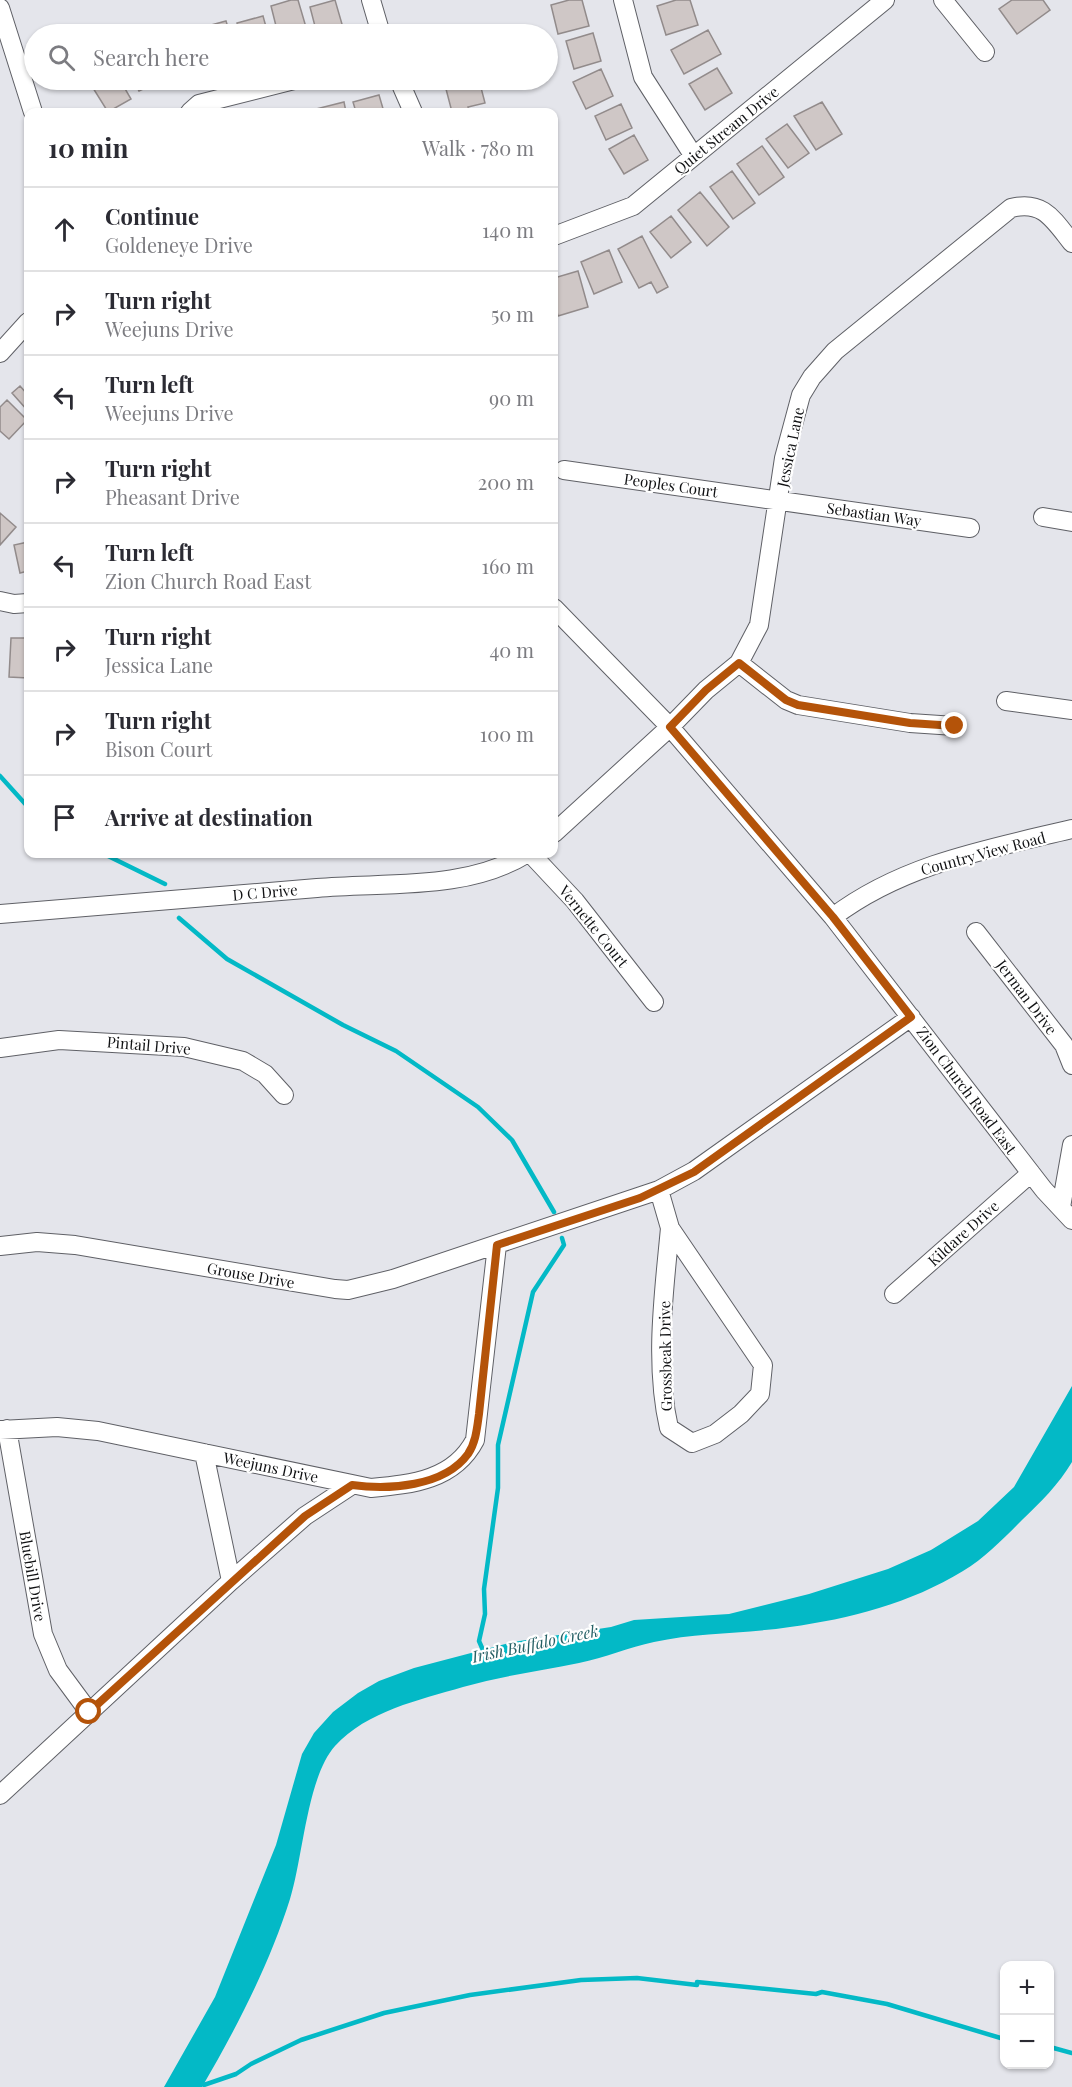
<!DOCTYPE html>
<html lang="en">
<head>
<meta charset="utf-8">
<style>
  :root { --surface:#fff; --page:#f7f7f7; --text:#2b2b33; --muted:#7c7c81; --line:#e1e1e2 }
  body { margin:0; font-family:"Playfair Display",serif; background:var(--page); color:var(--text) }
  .controls { position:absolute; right:18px; bottom:18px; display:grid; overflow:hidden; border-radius:12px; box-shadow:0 2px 4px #0004 }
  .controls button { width:54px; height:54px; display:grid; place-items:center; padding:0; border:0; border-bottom:2px solid var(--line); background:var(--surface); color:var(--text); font:30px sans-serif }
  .stop { position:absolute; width:18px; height:18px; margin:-14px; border:4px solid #b45309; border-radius:50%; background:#fff }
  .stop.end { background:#b45309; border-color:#fff; box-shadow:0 2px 6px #0008 }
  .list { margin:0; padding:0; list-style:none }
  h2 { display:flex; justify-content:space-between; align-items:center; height:78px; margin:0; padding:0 24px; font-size:26px }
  h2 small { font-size:20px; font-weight:400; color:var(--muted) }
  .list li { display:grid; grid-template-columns:39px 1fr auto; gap:18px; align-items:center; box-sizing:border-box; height:84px; padding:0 24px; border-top:2px solid var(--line) }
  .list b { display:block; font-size:22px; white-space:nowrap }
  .list p { margin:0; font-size:20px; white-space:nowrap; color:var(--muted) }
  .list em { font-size:20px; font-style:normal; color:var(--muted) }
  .icon { flex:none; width:33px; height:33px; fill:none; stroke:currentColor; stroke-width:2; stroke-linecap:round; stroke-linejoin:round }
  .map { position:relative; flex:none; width:1072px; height:2087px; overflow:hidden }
  .search { position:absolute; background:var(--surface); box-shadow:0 2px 4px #0004; left:24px; top:24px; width:534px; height:66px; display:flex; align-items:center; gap:15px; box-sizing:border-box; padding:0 21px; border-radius:33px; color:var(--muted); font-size:22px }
  .panel { position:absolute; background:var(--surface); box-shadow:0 2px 4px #0004; left:24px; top:108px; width:534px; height:750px; border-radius:12px }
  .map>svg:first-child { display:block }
</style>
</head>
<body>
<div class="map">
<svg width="1072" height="2087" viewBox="0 0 1072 2087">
  <rect width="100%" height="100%" fill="#e4e5eb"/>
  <!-- water -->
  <path fill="#03b9c6" d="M1072,1386V1462C1059,1484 1040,1503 1022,1520C1004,1538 985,1558 963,1571C911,1603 849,1619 790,1627C745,1634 698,1632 654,1642C629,1647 605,1658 579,1663C540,1671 501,1676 463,1687C419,1700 367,1711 335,1746C307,1777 303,1858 290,1899C270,1963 236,2029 202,2087H164L215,1997L276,1845L302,1754L314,1733L333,1712L358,1693L379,1681L414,1668L513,1642L611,1627L634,1620L729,1614L809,1594L888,1569L931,1550L978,1521L1014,1487Z"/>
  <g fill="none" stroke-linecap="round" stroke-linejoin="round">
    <!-- stream -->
    <path stroke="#03b9c6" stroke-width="4.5" d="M0,776L28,807
      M104,854L165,884
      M179,918L227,959L343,1025L396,1051L478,1107L512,1140L554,1212
      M486,1657L479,1641L485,1614L484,1589L498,1488V1445L533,1292L564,1245L562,1238
      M1050,2047L1072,2053
      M200,2082L204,2085L236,2074L251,2064L301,2040L384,2013L470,1995L581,1980L637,1978L697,1985V1982L816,1994L822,1992L887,2004L1004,2039"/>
  </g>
  <!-- building -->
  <path fill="#cfc7c6" stroke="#928b8b" stroke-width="1.5" d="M291,0H298L308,34H278L271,6Z
    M335,0L344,31L317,34L310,7Z
    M569,0H582L589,26L558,34L551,5Z
    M676,0H690L698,25L666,35L657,6Z
    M1012,0H1043L1050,10L1017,34L999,9Z
    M263,16L268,34H240L237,23Z
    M226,21L230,34H201L200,28Z
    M708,30L721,54L684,74L671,50Z
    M593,33L601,61L574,69L566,41Z
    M717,68L732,93L705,110L689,84Z
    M601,69L613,96L586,109L573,82Z
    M88,80H120L131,99L108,112Z
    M133,80H162L139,91Z
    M479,80L485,103L468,107L470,112H452L446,89Z
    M379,95L384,112H356L353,102Z
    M344,102L346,112H317L316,109Z
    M822,102L842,134L816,150L794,116Z
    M621,104L632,128L606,140L595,116Z
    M787,124L809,153L788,168L766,139Z
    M634,135L648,160L624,174L609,149Z
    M762,146L784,177L759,195L737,164Z
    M732,171L755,203L733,219L710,187Z
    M700,192L729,227L707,246L678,210Z
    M671,216L691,242L671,258L650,232Z
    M642,236L668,287L657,293L651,282L639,288L618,249Z
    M609,250L622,282L594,294L581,262Z
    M578,271L588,307L558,316L554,301V278Z
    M20,386L28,395V411L12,393Z
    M7,400L27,420L9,439L0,431V407Z
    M0,513L16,527L0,545Z
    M28,542V571L20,573L14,545Z
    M11,638H28V678L9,677Z"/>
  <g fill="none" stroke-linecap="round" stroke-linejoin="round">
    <defs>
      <path id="street" d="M371,0L381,34
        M623,0L643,77L693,155
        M943,0L985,52
        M0,8L33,112
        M399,80L413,112
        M190,112L199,104L294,80
        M554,236L633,206L885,0
        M0,353L28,322
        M564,470L970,528
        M1043,517L1072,522
        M0,601L14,604L28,603
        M554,608L670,727L833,917L1044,1190L1072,1220
        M739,663L786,700L798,705L910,723L955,726
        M1006,701L1072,710
        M554,833L670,727L706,690L739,663L759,625L784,458L801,395L812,377L835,351L1011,208C1043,200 1053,219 1072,243
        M531,854L575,901L654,1002
        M0,914C106,905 212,897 317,888C385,882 466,891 526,854
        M833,917C903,864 988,849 1072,829
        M976,932L1064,1045L1072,1065
        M0,1048L59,1040L184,1047L243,1061L265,1074L284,1095
        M659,1190L670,1228L763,1365L760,1394L741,1414L715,1434L692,1443L669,1428C654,1363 664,1293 670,1228
        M1061,1207L1072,1145
        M0,1246L37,1242L75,1245L335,1289L348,1290L393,1279L659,1190L694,1171L911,1017
        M894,1294L1031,1173
        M7,1429L43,1634L58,1670L89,1712
        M0,1430L57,1427L98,1431L371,1488C413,1484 454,1480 475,1440L497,1245
        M231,1581L305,1516L352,1485
        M0,1795L231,1581L204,1453"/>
    </defs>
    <!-- street casing -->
    <use href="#street" stroke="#5f6066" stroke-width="20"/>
    <!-- street -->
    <use href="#street" stroke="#fff" stroke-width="18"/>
  </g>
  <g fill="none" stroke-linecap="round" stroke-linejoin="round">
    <!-- route -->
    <path stroke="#b45309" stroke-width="8" d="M89,1712L305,1516L352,1485C388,1490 444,1487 468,1454C476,1442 477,1428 479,1414L497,1245L640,1198L694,1172L911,1017L833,917L670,727L706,690L739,663L786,700L798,705L910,723L955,726"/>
  </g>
  <g text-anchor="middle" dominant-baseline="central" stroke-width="4.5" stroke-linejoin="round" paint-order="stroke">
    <!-- street labels -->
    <g font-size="15" fill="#101113" stroke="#fff">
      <text transform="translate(726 130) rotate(-39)">Quiet Stream Drive</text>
      <text transform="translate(790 447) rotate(-78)">Jessica Lane</text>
      <text transform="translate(671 485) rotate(8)">Peoples Court</text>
      <text transform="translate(874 514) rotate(8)">Sebastian Way</text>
      <text transform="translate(983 853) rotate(-15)">Country View Road</text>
      <text transform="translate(265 892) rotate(-5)">D C Drive</text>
      <text transform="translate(594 926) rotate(51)">Vernette Court</text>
      <text transform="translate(1027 997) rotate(53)">Jerman Drive</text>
      <text transform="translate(149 1045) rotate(5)">Pintail Drive</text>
      <text transform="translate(967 1090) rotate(53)">Zion Church Road East</text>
      <text transform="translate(963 1233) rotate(-42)">Kildare Drive</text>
      <text transform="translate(251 1275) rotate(10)">Grouse Drive</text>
      <text transform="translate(665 1356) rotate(-91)">Grossbeak Drive</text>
      <text transform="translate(271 1467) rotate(12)">Weejuns Drive</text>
      <text transform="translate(33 1576) rotate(80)">Bluebill Drive</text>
    </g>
    <!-- water labels -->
    <g font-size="16" font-style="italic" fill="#256065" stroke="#fff">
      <text transform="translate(535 1643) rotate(-12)">Irish Buffalo Creek</text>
    </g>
  </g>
</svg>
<div class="controls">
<button>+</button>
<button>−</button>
</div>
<div class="stop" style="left:89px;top:1712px"></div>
<div class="stop end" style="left:955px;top:726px"></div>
<div class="search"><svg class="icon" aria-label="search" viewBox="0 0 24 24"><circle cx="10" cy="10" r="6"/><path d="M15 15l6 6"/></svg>Search here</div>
<section class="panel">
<h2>10 min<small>Walk · 780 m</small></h2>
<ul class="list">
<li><svg class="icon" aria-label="ahead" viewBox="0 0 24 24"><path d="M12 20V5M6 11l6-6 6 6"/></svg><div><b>Continue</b><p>Goldeneye Drive</p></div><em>140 m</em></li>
<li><svg class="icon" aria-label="right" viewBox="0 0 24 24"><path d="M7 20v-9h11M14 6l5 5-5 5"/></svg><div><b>Turn right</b><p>Weejuns Drive</p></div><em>50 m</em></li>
<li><svg class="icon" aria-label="left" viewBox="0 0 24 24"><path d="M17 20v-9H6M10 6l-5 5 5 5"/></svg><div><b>Turn left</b><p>Weejuns Drive</p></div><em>90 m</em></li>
<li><svg class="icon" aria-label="right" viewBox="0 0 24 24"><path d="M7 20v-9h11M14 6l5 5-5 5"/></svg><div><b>Turn right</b><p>Pheasant Drive</p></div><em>200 m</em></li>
<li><svg class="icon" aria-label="left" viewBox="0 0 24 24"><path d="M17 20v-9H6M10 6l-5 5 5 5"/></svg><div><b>Turn left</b><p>Zion Church Road East</p></div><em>160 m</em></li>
<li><svg class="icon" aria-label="right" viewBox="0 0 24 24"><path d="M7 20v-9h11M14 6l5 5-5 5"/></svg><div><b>Turn right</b><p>Jessica Lane</p></div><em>40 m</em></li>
<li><svg class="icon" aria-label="right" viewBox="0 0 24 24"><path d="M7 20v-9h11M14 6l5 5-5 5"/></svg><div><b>Turn right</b><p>Bison Court</p></div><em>100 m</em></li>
<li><svg class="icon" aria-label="arrive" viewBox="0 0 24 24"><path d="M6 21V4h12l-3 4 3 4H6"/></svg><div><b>Arrive at destination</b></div></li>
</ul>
</section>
</div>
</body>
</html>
